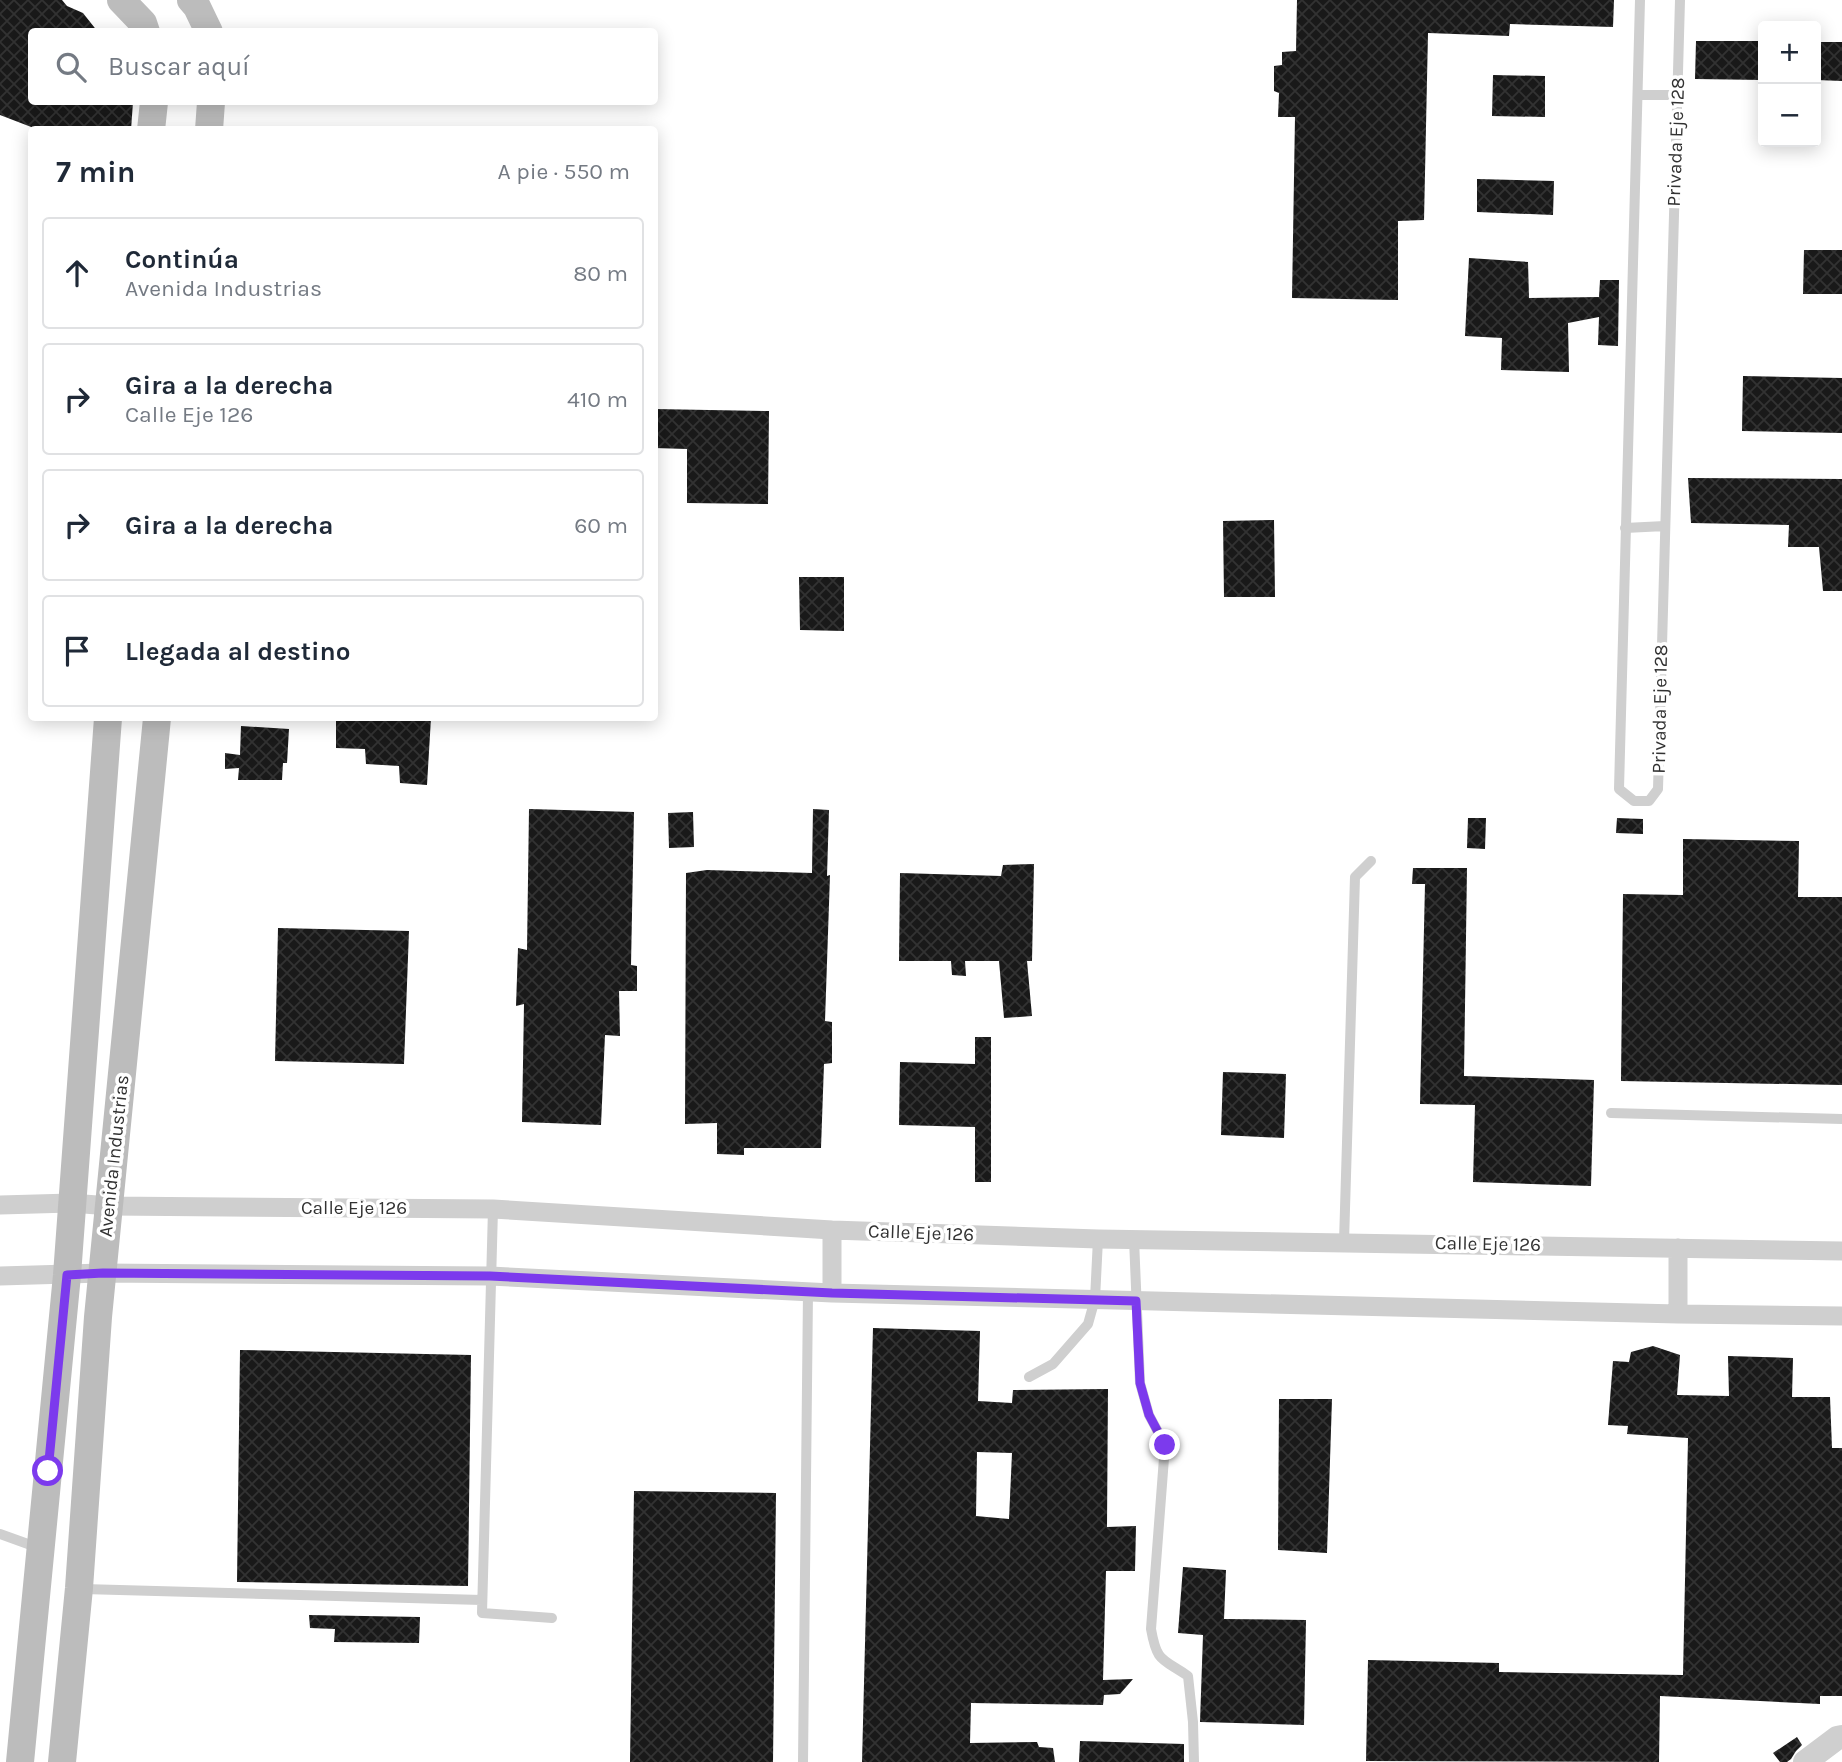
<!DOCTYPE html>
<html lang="es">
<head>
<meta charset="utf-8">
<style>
  :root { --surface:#fff; --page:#f2f2f3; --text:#1f2937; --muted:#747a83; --line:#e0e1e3 }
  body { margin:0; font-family:Karla,sans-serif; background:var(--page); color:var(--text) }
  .controls { position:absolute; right:21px; top:21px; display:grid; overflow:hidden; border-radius:7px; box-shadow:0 4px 18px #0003 }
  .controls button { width:63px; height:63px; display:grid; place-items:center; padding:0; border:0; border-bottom:2px solid var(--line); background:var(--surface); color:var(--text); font:35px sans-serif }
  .stop { position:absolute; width:21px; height:21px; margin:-16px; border:5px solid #7c3aed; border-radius:50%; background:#fff }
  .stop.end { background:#7c3aed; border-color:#fff; box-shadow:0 2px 7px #0008 }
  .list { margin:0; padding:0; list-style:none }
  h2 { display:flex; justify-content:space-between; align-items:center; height:91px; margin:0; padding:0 28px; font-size:30px }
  h2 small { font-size:23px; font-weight:400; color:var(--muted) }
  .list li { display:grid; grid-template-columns:46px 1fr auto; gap:21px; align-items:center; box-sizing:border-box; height:112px; margin:0 14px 14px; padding:0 14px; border:2px solid var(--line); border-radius:7px }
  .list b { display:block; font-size:26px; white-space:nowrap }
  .list p { margin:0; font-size:23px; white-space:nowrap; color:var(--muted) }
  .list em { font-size:23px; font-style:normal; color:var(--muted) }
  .icon { flex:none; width:38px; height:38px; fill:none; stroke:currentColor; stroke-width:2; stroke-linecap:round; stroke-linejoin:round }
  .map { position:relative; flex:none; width:1842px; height:1762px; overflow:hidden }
  .search { position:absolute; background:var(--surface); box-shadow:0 4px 18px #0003; left:28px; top:28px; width:630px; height:77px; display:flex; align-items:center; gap:18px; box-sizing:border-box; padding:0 24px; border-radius:7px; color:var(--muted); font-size:26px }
  .panel { position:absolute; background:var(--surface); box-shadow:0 4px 18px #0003; left:28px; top:126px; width:630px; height:595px; border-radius:7px }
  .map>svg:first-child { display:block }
</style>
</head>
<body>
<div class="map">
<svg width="1842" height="1762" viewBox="0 0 1842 1762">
  <defs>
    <pattern id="building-cross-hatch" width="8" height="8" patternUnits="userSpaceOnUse" patternTransform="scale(1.75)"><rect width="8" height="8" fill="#191919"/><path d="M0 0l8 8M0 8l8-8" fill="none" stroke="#323232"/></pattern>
  </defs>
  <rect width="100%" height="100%" fill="#fff"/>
  <!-- building -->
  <path fill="url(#building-cross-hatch)" fill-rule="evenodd" d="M0,0H62L67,6L83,13L98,32H32V102H133L131,130H39L0,115Z
    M1297,0H1614L1613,27L1510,24L1509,36L1428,33L1424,220L1398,221V300L1292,298L1295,117H1278L1279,93L1274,91V66L1282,65V52L1296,51Z
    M1696,41H1763V80L1695,79Z
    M1816,42H1842V81L1816,80Z
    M1493,75L1545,76V117L1492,116Z
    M1477,179L1554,181L1553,215L1477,212Z
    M1804,250H1842V294H1803Z
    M1469,258L1528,262L1529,298L1599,297L1600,280H1619L1618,346L1598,345L1599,317L1568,323L1569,372L1501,370L1502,338L1465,336Z
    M1743,376L1842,378V433L1742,431Z
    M654,409L769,411L768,504L687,503V449L654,448Z
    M1688,478L1842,479V591H1823L1819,547H1788L1789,525L1691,523Z
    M1274,520L1275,597H1224L1223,521Z
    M799,577H844V631L800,630Z
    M336,718H431L427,785L400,783L399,766L366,764L365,749L336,748Z
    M241,726L289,729L287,763H283L282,780H238L239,768L225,769V753L240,755Z
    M529,809L634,812L631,965L637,966V991H619L620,1036L605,1035L601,1125L522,1122L524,1004L516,1006L518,948L527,950Z
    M813,809L829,810L827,876L830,875L825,1021L832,1022V1063L824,1064L821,1148H744V1155L717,1154V1123L685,1124L686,873L707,870L812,873Z
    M693,812L694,847L669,848L668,813Z
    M1468,818H1486L1485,849L1467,848Z
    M1617,818L1643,819V834L1616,833Z
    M1683,839L1799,841L1798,897H1842V1085L1621,1081L1623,894L1683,895Z
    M1034,864L1032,961H1027L1032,1016L1004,1018L999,961H965L966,976L952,975L951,961H899L900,873L1001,876L1003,865Z
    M1413,868H1467L1464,1076L1594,1080L1591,1186L1473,1182L1475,1105L1420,1104L1425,884H1412Z
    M278,928L409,931L404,1064L275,1061Z
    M975,1037H991V1182H975V1127L899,1125L900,1062L975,1064Z
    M1223,1072L1286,1074L1284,1138L1221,1135Z
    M873,1328L980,1331L978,1401L1012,1403L1013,1390L1108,1389L1107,1527L1136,1526L1135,1571H1106L1103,1680L1133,1679L1120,1694L1104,1695L1103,1705L971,1703L970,1743L1037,1742L1039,1747L1053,1748L1055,1762H862ZM977,1452L1012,1453L1009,1519L976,1516Z
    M1653,1346L1680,1355L1677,1395L1729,1396L1728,1356L1793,1358L1792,1397H1830L1832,1448H1842V1696H1820V1704L1660,1696L1659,1762L1366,1761L1368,1660L1499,1663V1672L1683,1675L1688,1438L1627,1434L1628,1426L1608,1425L1613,1361L1629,1362L1631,1352Z
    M240,1350L471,1355L468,1586L237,1582Z
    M1279,1399H1332L1327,1553L1278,1550Z
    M634,1491L776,1493L773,1762H630Z
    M1183,1567L1226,1570L1224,1619L1306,1620L1304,1725L1200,1722L1203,1635L1178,1633Z
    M309,1615L420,1617L419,1643L334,1642L335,1629L310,1628Z
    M1797,1737L1802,1745L1796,1751L1791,1759L1787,1762H1780L1773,1753Z
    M1080,1741L1184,1744V1762H1079Z"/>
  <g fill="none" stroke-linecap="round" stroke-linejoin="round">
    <!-- service -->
    <path stroke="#cfcfcf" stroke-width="10" d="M1640,0L1619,789L1634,801H1649L1658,789L1680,0
      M1638,95H1677
      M1625,528L1665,526
      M1611,1113L1842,1119
      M493,1209L482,1613L552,1618
      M1134,1239L1140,1383L1149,1415L1165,1445L1151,1629C1157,1663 1162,1658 1188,1676L1193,1722L1194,1762
      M1344,1242L1355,877L1371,861
      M1029,1377L1053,1364L1088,1324L1095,1299L1098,1239
      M0,1534L39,1548
      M83,1589L482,1600
      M803,1762L808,1292"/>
    <!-- minor -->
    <path stroke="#cfcfcf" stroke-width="19" d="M0,1205L71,1203L110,1206L493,1209L832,1230L1098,1239L1842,1251
      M1678,1248V1314
      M0,1276L102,1273L490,1276L832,1293L1678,1314L1842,1316
      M832,1293V1230"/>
    <!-- tertiary -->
    <path stroke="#cfcfcf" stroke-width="24" d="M1805,1762L1837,1738L1842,1737"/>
    <!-- secondary -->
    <path stroke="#bcbcbc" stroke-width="28" d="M121,0L143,23L146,32
      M191,0L197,7L209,32
      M151,130L154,102
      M209,130L211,102
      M20,1762L67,1275L108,718
      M62,1762L79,1588L98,1317L157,718"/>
  </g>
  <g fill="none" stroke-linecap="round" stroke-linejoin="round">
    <!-- route -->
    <path stroke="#7c3aed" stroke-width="9" d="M48,1471L67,1275L103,1273L490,1276L832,1293L1136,1301L1140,1383L1149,1415L1165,1445"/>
  </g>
  <g text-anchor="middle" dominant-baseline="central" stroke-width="7" stroke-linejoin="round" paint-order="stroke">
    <!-- street labels -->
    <g font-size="19" fill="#323232" stroke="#fff">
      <text transform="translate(1676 142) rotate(-88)">Privada Eje 128</text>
      <text transform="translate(1660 709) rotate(-89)">Privada Eje 128</text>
      <text transform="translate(114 1156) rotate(-84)">Avenida Industrias</text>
      <text x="354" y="1208">Calle Eje 126</text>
      <text transform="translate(921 1233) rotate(2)">Calle Eje 126</text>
      <text transform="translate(1488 1244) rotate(1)">Calle Eje 126</text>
    </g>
  </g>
</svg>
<div class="controls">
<button>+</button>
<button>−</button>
</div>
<div class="stop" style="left:48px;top:1471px"></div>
<div class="stop end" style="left:1165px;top:1445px"></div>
<div class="search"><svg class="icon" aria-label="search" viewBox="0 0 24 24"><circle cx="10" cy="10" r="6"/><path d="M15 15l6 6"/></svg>Buscar aquí</div>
<section class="panel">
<h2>7 min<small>A pie · 550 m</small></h2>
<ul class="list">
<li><svg class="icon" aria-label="ahead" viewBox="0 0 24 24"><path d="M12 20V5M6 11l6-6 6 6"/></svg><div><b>Continúa</b><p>Avenida Industrias</p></div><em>80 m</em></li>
<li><svg class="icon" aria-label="right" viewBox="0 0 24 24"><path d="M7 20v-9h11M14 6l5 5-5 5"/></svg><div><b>Gira a la derecha</b><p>Calle Eje 126</p></div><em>410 m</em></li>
<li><svg class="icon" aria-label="right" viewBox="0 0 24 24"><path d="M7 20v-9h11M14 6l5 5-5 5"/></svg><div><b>Gira a la derecha</b></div><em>60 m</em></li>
<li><svg class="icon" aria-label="arrive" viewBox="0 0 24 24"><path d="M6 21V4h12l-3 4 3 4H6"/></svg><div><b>Llegada al destino</b></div></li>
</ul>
</section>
</div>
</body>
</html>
